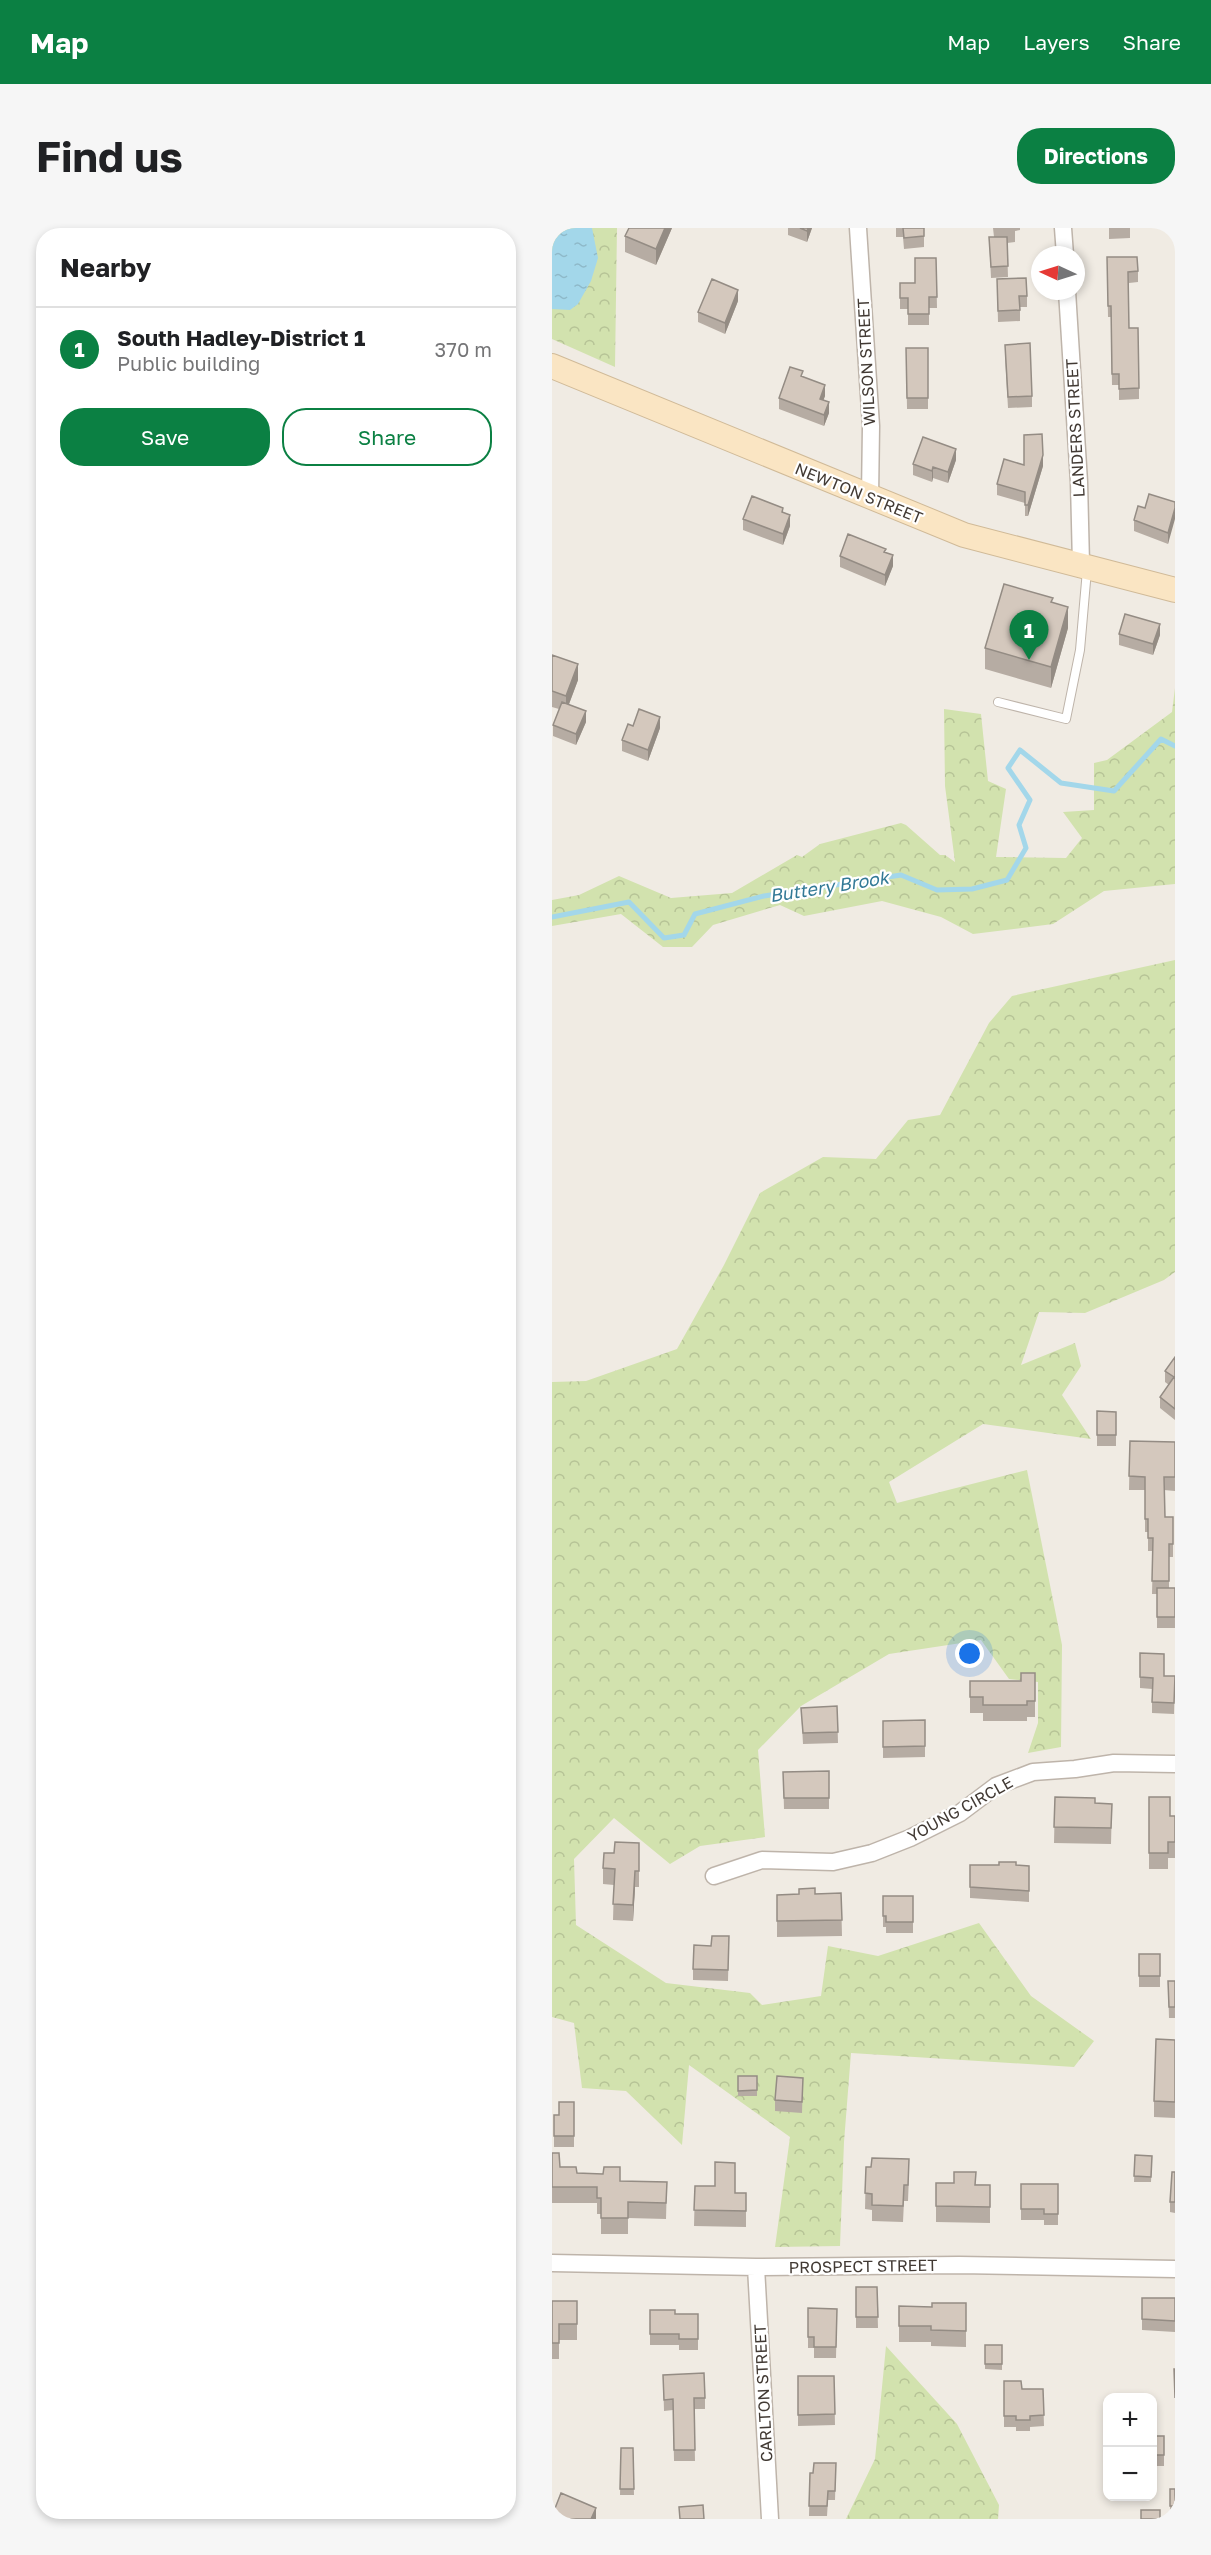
<!DOCTYPE html>
<html lang="en">
<head>
<meta charset="utf-8">
<style>
  :root { --surface:#fff; --page:#f6f6f6; --text:#202124; --muted:#757577; --line:#e0e0e0; --accent:#0b8043 }
  body { margin:0; font-family:"Golos Text",sans-serif; background:var(--page); color:var(--text) }
  .controls { position:absolute; right:18px; bottom:18px; display:grid; overflow:hidden; border-radius:12px; box-shadow:0 3px 9px #0003 }
  .controls button { width:54px; height:54px; display:grid; place-items:center; padding:0; border:0; border-bottom:2px solid var(--line); background:var(--surface); color:var(--text); font:30px sans-serif }
  .compass { position:absolute; left:479px; top:18px; width:54px; height:54px; border-radius:50%; background:var(--surface); box-shadow:0 3px 9px #0003; rotate:274deg }
  .you { position:absolute; left:418px; top:1426px; width:21px; height:21px; margin:-15px; border:4px solid #fff; border-radius:50%; background:#1a73e8; box-shadow:0 0 0 9px #1a73e833 }
  .badge { display:grid; place-items:center; width:39px; height:39px; border-radius:50%; background:var(--accent); color:#fff; font-size:20px; font-weight:700 }
  .pin { position:absolute; translate:-50% -50px; filter:drop-shadow(0 2px 3px #0008) }
  .pin::after { content:''; position:absolute; top:32px; width:21px; height:18px; background:inherit; clip-path:polygon(0 0,100% 0,50% 100%) }
  .list { margin:0; padding:0; list-style:none }
  h2 { display:flex; justify-content:space-between; align-items:center; height:78px; margin:0; padding:0 24px; font-size:26px }
  h2 small { font-size:20px; font-weight:400; color:var(--muted) }
  .list li { display:grid; grid-template-columns:39px 1fr auto; gap:18px; align-items:center; box-sizing:border-box; height:84px; padding:0 24px; border-top:2px solid var(--line) }
  .list b { display:block; font-size:22px; white-space:nowrap }
  .list p { margin:0; font-size:20px; white-space:nowrap; color:var(--muted) }
  .list em { font-size:20px; font-style:normal; color:var(--muted) }
  .actions { display:flex; gap:12px; padding:18px 24px }
  .actions a { flex:1; padding:14px 0; border:2px solid var(--accent); border-radius:24px; text-align:center; font-size:21px; color:var(--accent) }
  .actions .main { background:var(--accent); color:#fff }
  .map { position:relative; flex:none; width:623px; height:2291px; overflow:hidden; border-radius:24px }
  header { display:flex; align-items:center; gap:36px; box-sizing:border-box; height:84px; padding:0 30px; background:var(--accent); color:#fff }
  header strong { font-size:28px }
  nav { display:flex; gap:33px; margin-inline-start:auto; font-size:21px }
  .intro { display:flex; align-items:center; justify-content:space-between; box-sizing:border-box; height:144px; padding:0 36px }
  h1 { margin:0; font-size:42px }
  .button { padding:15px 27px; border-radius:24px; background:var(--accent); color:#fff; font-size:21px; font-weight:700 }
  main { display:flex; gap:36px; padding:0 36px }
  aside { flex:1; background:var(--surface); border-radius:24px; box-shadow:0 3px 9px #0003 }
  .map>svg:first-child { display:block }
</style>
</head>
<body>
<header>
<strong>Map</strong>
<nav><a>Map</a><a>Layers</a><a>Share</a></nav>
</header>
<div class="intro"><h1>Find us</h1><a class="button">Directions</a></div>
<main>
<aside>
<h2>Nearby<small></small></h2>
<ul class="list">
<li><span class="badge">1</span><div><b>South Hadley-District 1</b><p>Public building</p></div><em>370 m</em></li>
</ul>
<div class="actions"><a class="main">Save</a><a>Share</a></div>
</aside>
<div class="map">
<svg width="623" height="2291" viewBox="0 0 623 2291">
  <defs>
    <pattern id="forest-crowns" width="20" height="18" patternUnits="userSpaceOnUse" patternTransform="scale(1.5)"><rect width="20" height="18" fill="#d2e2ae"/><path d="M2 6a3 3 0 1 1 6 0M12 15a3 3 0 1 1 6 0" fill="none" stroke="#b6c396"/></pattern>
    <pattern id="water-ripples" width="26" height="14" patternUnits="userSpaceOnUse" patternTransform="scale(1.5)"><rect width="26" height="14" fill="#a3d7ea"/><path d="M2 4q2-2 4 0t4 0M15 11q2-2 4 0t4 0" fill="none" stroke="#8eb9c9"/></pattern>
  </defs>
  <rect width="100%" height="100%" fill="#f0ebe3"/>
  <!-- forest -->
  <path fill="url(#forest-crowns)" d="M0,0H65L63,139L0,111Z
    M623,460V656L552,663L501,696L421,706L389,689L330,673L252,688L228,677L161,697L140,719H111L69,686L0,698V672L27,667L67,648L119,670L180,665L245,627L250,629L268,616L349,595L354,597L388,627H393L403,634L393,558L392,481L429,486L436,553L454,561L444,629L514,630L530,610L511,584L542,582V535L555,532L620,484Z
    M623,732V1044L612,1052L533,1085L487,1084L469,1137L523,1115L529,1138L510,1167L539,1211L431,1196L337,1254L345,1275L475,1242L510,1417L509,1519L476,1525L486,1495V1454L457,1451L429,1412L337,1426L249,1478L206,1522L213,1609L148,1618L118,1636L62,1590L22,1631L24,1697L114,1755L198,1765L210,1777L269,1768L276,1718L326,1728L427,1695L479,1768L542,1813L522,1839L299,1825L292,1914L288,2018L223,2019L238,1909L137,1837L130,1917L74,1863L30,1860L22,1795L0,1789V1154L34,1153L125,1121L172,1037L208,965L271,929L324,931L356,892L388,887L437,795L460,768Z
    M334,2118L405,2196L447,2277L446,2291H294L323,2231Z"/>
  <!-- water -->
  <path fill="url(#water-ripples)" d="M0,0H40L46,30L39,53L26,76L18,82L0,81Z"/>
  <g fill="none" stroke-linecap="round" stroke-linejoin="round">
    <!-- stream -->
    <path stroke="#a3d7ea" stroke-width="5" d="M0,689L77,674L112,710L132,707L143,686L212,668L349,647L385,662L420,661L455,652L474,620L467,597L478,572L456,540L468,522L509,555L562,563L609,511L623,518"/>
    <defs>
      <path id="lane" d="M446,474L514,491L528,422L535,342"/>
      <path id="street" d="M306,0L319,198L318,269
        M511,0L513,27
        M515,63L527,254L529,336
        M162,1648L210,1632L281,1634L320,1625L358,1610L408,1585L444,1558L481,1544L523,1541L562,1535L623,1536
        M0,2035L204,2039L407,2037L623,2041
        M204,2039L218,2291"/>
      <path id="secondary" d="M0,138L412,307L623,362"/>
    </defs>
    <!-- lane casing -->
    <use href="#lane" stroke="#beb4aa" stroke-width="10"/>
    <!-- street casing -->
    <use href="#street" stroke="#beb4aa" stroke-width="19"/>
    <!-- secondary casing -->
    <use href="#secondary" stroke="#d0ba98" stroke-width="26"/>
    <!-- lane -->
    <use href="#lane" stroke="#fff" stroke-width="8"/>
    <!-- street -->
    <use href="#street" stroke="#fff" stroke-width="16"/>
    <!-- secondary -->
    <use href="#secondary" stroke="#fae5c3" stroke-width="24"/>
  </g>
  <!-- wall -->
  <path fill="#b6aca3" d="M120,0L104,37L73,24V8Z
    M236,0H260L255,14L236,7Z
    M344,0H372V19L352,21L351,9H344Z
    M441,0H468V2L463,3V14L455,15L456,49L439,50L437,9H442Z
    M557,0H578V10L557,11Z
    M555,29L586,43V54L577,55V100L587,160V171L567,172V157H560L559,89H556Z
    M384,30L385,80H377V97H356V81H348V55H363Z
    M445,51L475,68V79H468V93L446,94Z
    M186,73L173,106L146,94V84Z
    M354,120H376V181H355Z
    M453,128L480,168V179L456,180Z
    M251,149L273,168L271,172L277,185L272,198L227,181V170Z
    M404,232L396,255L381,250L380,254L361,247V236Z
    M472,237L491,238L476,288H473V275L445,267V256Z
    M623,274L616,316L582,303V292L593,280Z
    M231,284L238,298L231,317L191,302V291Z
    M334,324L341,338L333,358L288,339V328Z
    M501,375L516,400L499,460L433,441V420Z
    M567,406L608,407L601,427L567,417Z
    M0,427L26,452L17,476L34,494L24,517L1,508V497L7,481L0,479Z
    M108,500L96,533L70,523V512Z
    M623,1129V1192L608,1180V1169L617,1157L613,1154V1143Z
    M545,1183L564,1184V1218H545Z
    M578,1213L623,1214V1263L612,1262L613,1289H621V1329H617V1360H623V1400H605V1366H600L601,1323H596V1304H593V1262H577Z
    M588,1425L612,1448H623L622,1486L600,1485V1461L588,1460Z
    M483,1445V1489H475V1493H431V1485H418V1453H469Z
    M285,1478L286,1515L251,1516L249,1480Z
    M373,1492V1529L331,1530V1493Z
    M277,1543V1581H232L231,1544Z
    M503,1569L543,1575L560,1576L559,1616L502,1615Z
    M597,1569L618,1588H623V1630H616V1641H597Z
    M87,1615V1659H83L81,1693L61,1692L62,1657L51,1656V1640L62,1625Z
    M418,1637L477,1638V1674L418,1670Z
    M289,1665L290,1708L225,1709V1667Z
    M331,1668H361V1705H334V1699H331Z
    M177,1708L176,1753L141,1752V1741L159,1718Z
    M587,1726H608V1759H587Z
    M616,1753H623V1790H617Z
    M623,1812V1890L602,1889V1873Z
    M186,1848H205V1868H186Z
    M251,1850L250,1885L223,1883V1872Z
    M22,1874V1919H2V1887H7Z
    M0,1925L8,1939L25,1945L68,1953L115,1954L114,1991L76,1990V2006H49V1986H45V1975H0Z
    M583,1927L600,1928L599,1954H582Z
    M314,1939L357,1947L356,1973H352L351,1994L320,1993V1982L313,1981Z
    M623,1944V1985L618,1984V1974Z
    M384,1955L438,1957V1995L384,1994Z
    M469,1956H506V1997H492V1992H469Z
    M143,1958L183,1965H194V1999L142,1998Z
    M304,2059H325L326,2100H304Z
    M590,2070H623V2104L590,2102Z
    M0,2073H25V2112H7V2131H0Z
    M414,2075V2119L379,2118V2114H347V2078L380,2079Z
    M256,2080L285,2081L284,2130H262V2120H256Z
    M98,2082L123,2086H146V2122H127V2117H98Z
    M433,2117H450V2142L433,2141Z
    M111,2147L153,2170V2181H142L143,2233H122L121,2182L112,2183Z
    M246,2148H282L283,2197L246,2198Z
    M452,2153L470,2161H491L492,2198L478,2199V2203H464V2199H452Z
    M600,2208H612V2238H600Z
    M69,2220H81L82,2267H68Z
    M284,2235L283,2272H276L275,2288H257L258,2245H261Z
    M618,2261H623V2289H618Z"/>
  <!-- shaded-wall -->
  <path fill="#948c84" d="M113,0H120L104,37V21Z
    M256,0H260L255,14V3Z
    M186,62V73L173,106V95Z
    M273,157V168L268,182V171Z
    M277,174V185L272,198V187Z
    M404,221V232L396,255V244Z
    M491,227V238L476,288V277Z
    M381,239V250L380,254V243Z
    M623,280V291L616,316V305Z
    M238,287V298L231,317V306Z
    M341,327V338L333,358V347Z
    M516,379V400L499,460V439Z
    M608,396V407L601,427V416Z
    M26,436V452L14,484V468Z
    M34,483V494L24,517V506Z
    M108,489V500L96,533V522Z
    M83,1643V1659L81,1693V1677Z
    M44,2280V2291H39Z"/>
  <!-- building -->
  <path fill="#d4c8bd" stroke="#948c84" stroke-width="1.5" d="M77,0H113L104,21L73,8Z
    M248,0H256L255,3Z
    M351,0H372V8L352,10Z
    M437,9H455L456,38L439,39Z
    M555,29H585L586,43L576,44L577,100H586L587,160L567,161V146H560L559,78H556Z
    M363,30H384L385,69H377V86H356V70H348V55H363Z
    M474,50L475,68H467L468,82L446,83L445,51Z
    M160,51L186,62L173,95L146,84Z
    M478,115L480,168L456,169L453,117Z
    M354,120H376V170H355Z
    M238,139L251,143L249,148L273,157L268,171L277,174L272,187L227,170Z
    M490,206L491,227L476,277H473V264L445,256L452,231L472,237V207Z
    M371,209L404,221L396,244L381,239L380,243L361,236Z
    M597,266L623,274V280L616,305L582,292L586,278L593,280Z
    M200,268L231,280L230,284L238,287L231,306L191,291Z
    M296,306L334,321L332,324L341,327L333,347L288,328Z
    M452,356L501,370L499,374L516,379L499,439L433,420Z
    M573,386L608,396L601,416L567,406Z
    M0,427L26,436L14,468L0,463Z
    M10,474L34,483L24,506L1,497Z
    M87,481L108,489L96,522L70,512L76,496L81,498Z
    M623,1129V1181L608,1169L622,1149L613,1143Z
    M545,1183L564,1184V1207H545Z
    M578,1213L623,1214V1249H612L613,1289H621V1316H617V1353H600L601,1310H596V1291H593V1249L577,1248Z
    M605,1360H623V1389H605Z
    M588,1425L612,1426V1448H623L622,1475L600,1474L601,1450L588,1449Z
    M469,1445H483V1473H475V1477H431V1469H418V1453H469Z
    M285,1478L286,1504L251,1505L249,1480Z
    M373,1492V1518L331,1519V1493Z
    M277,1543V1570H232L231,1544Z
    M503,1569L543,1570V1575L560,1576L559,1600L502,1599Z
    M597,1569H618V1588H623V1614H616V1625H597Z
    M63,1614L87,1615V1643H83L81,1677L61,1676L63,1641L51,1640L52,1625H62Z
    M447,1634H464V1637L477,1638V1663L418,1659V1637H447Z
    M263,1660V1666L289,1665L290,1692L225,1693V1667L247,1666V1661Z
    M331,1668H361V1694H334V1688H331Z
    M160,1708H177L176,1742L141,1741L142,1717L159,1718Z
    M587,1726H608V1748H587Z
    M616,1753H623V1779H617Z
    M604,1811L623,1812V1874L602,1873Z
    M186,1848H205V1862L186,1863Z
    M225,1848L251,1850L250,1874L223,1872Z
    M7,1874H22V1908H2V1887H7Z
    M0,1925H7L8,1939H24L25,1945L51,1946L52,1939H68V1953L115,1954L114,1975L76,1974V1990H49V1970H45V1959H0Z
    M583,1927L600,1928L599,1949L582,1948Z
    M320,1930L357,1931L356,1957H352L351,1978L320,1977V1966L313,1965L314,1939H319Z
    M163,1934L183,1935V1965H194V1983L142,1982L143,1958H163Z
    M402,1944H424L423,1957H438V1979L384,1978V1955H402Z
    M620,1944H623V1974H618Z
    M469,1956H506V1986H492V1981H469Z
    M304,2059H325L326,2089H304Z
    M590,2070H623V2093L590,2091Z
    M0,2073H25V2096H7V2115H0Z
    M380,2075H414V2103L379,2102V2098H347V2078L380,2079Z
    M256,2080L285,2081L284,2119H262V2109H256Z
    M98,2082H123V2086H146V2111H127V2106H98Z
    M433,2117H450V2136H433Z
    M622,2141H623V2170Z
    M152,2145L153,2170H142L143,2222H122L121,2171L112,2172L111,2147Z
    M246,2148H282L283,2186L246,2187Z
    M452,2153H469L470,2161H491L492,2187L478,2188V2192H464V2188H452Z
    M600,2208H612V2227H600Z
    M69,2220H81L82,2261H68Z
    M262,2235H284L283,2263H276L275,2278H257L258,2245H261Z
    M618,2261H623V2278H618Z
    M9,2265L44,2280L39,2291H0V2288Z
    M151,2277L152,2291H128L127,2279Z
    M589,2282H608V2291H589Z"/>
  <g text-anchor="middle" dominant-baseline="central" stroke-width="4.5" stroke-linejoin="round" paint-order="stroke">
    <!-- street labels -->
    <g font-size="16" fill="#423a34" stroke="#fff">
      <text transform="translate(314 134) rotate(-93)">WILSON STREET</text>
      <text transform="translate(523 200) rotate(-93)">LANDERS STREET</text>
      <text transform="translate(307 265) rotate(22)">NEWTON STREET</text>
      <text transform="translate(408 1581) rotate(-29)">YOUNG CIRCLE</text>
      <text transform="translate(311 2038) rotate(-1)">PROSPECT STREET</text>
      <text transform="translate(211 2165) rotate(-93)">CARLTON STREET</text>
    </g>
    <!-- water labels -->
    <g font-size="18" font-style="italic" fill="#327996" stroke="#fff">
      <text transform="translate(277 658) rotate(-9)">Buttery Brook</text>
    </g>
  </g>
</svg>
<div class="controls">
<button>+</button>
<button>−</button>
</div>
<svg class="compass" viewBox="-18 -18 36 36"><path d="M0-13l5 13h-10z" fill="#e53935"/><path d="M0 13l5-13h-10z" fill="#757577"/></svg>
<div class="you"></div>
<div class="pin badge" style="left:477px;top:432px">1</div>
</div>
</main>
</body>
</html>
